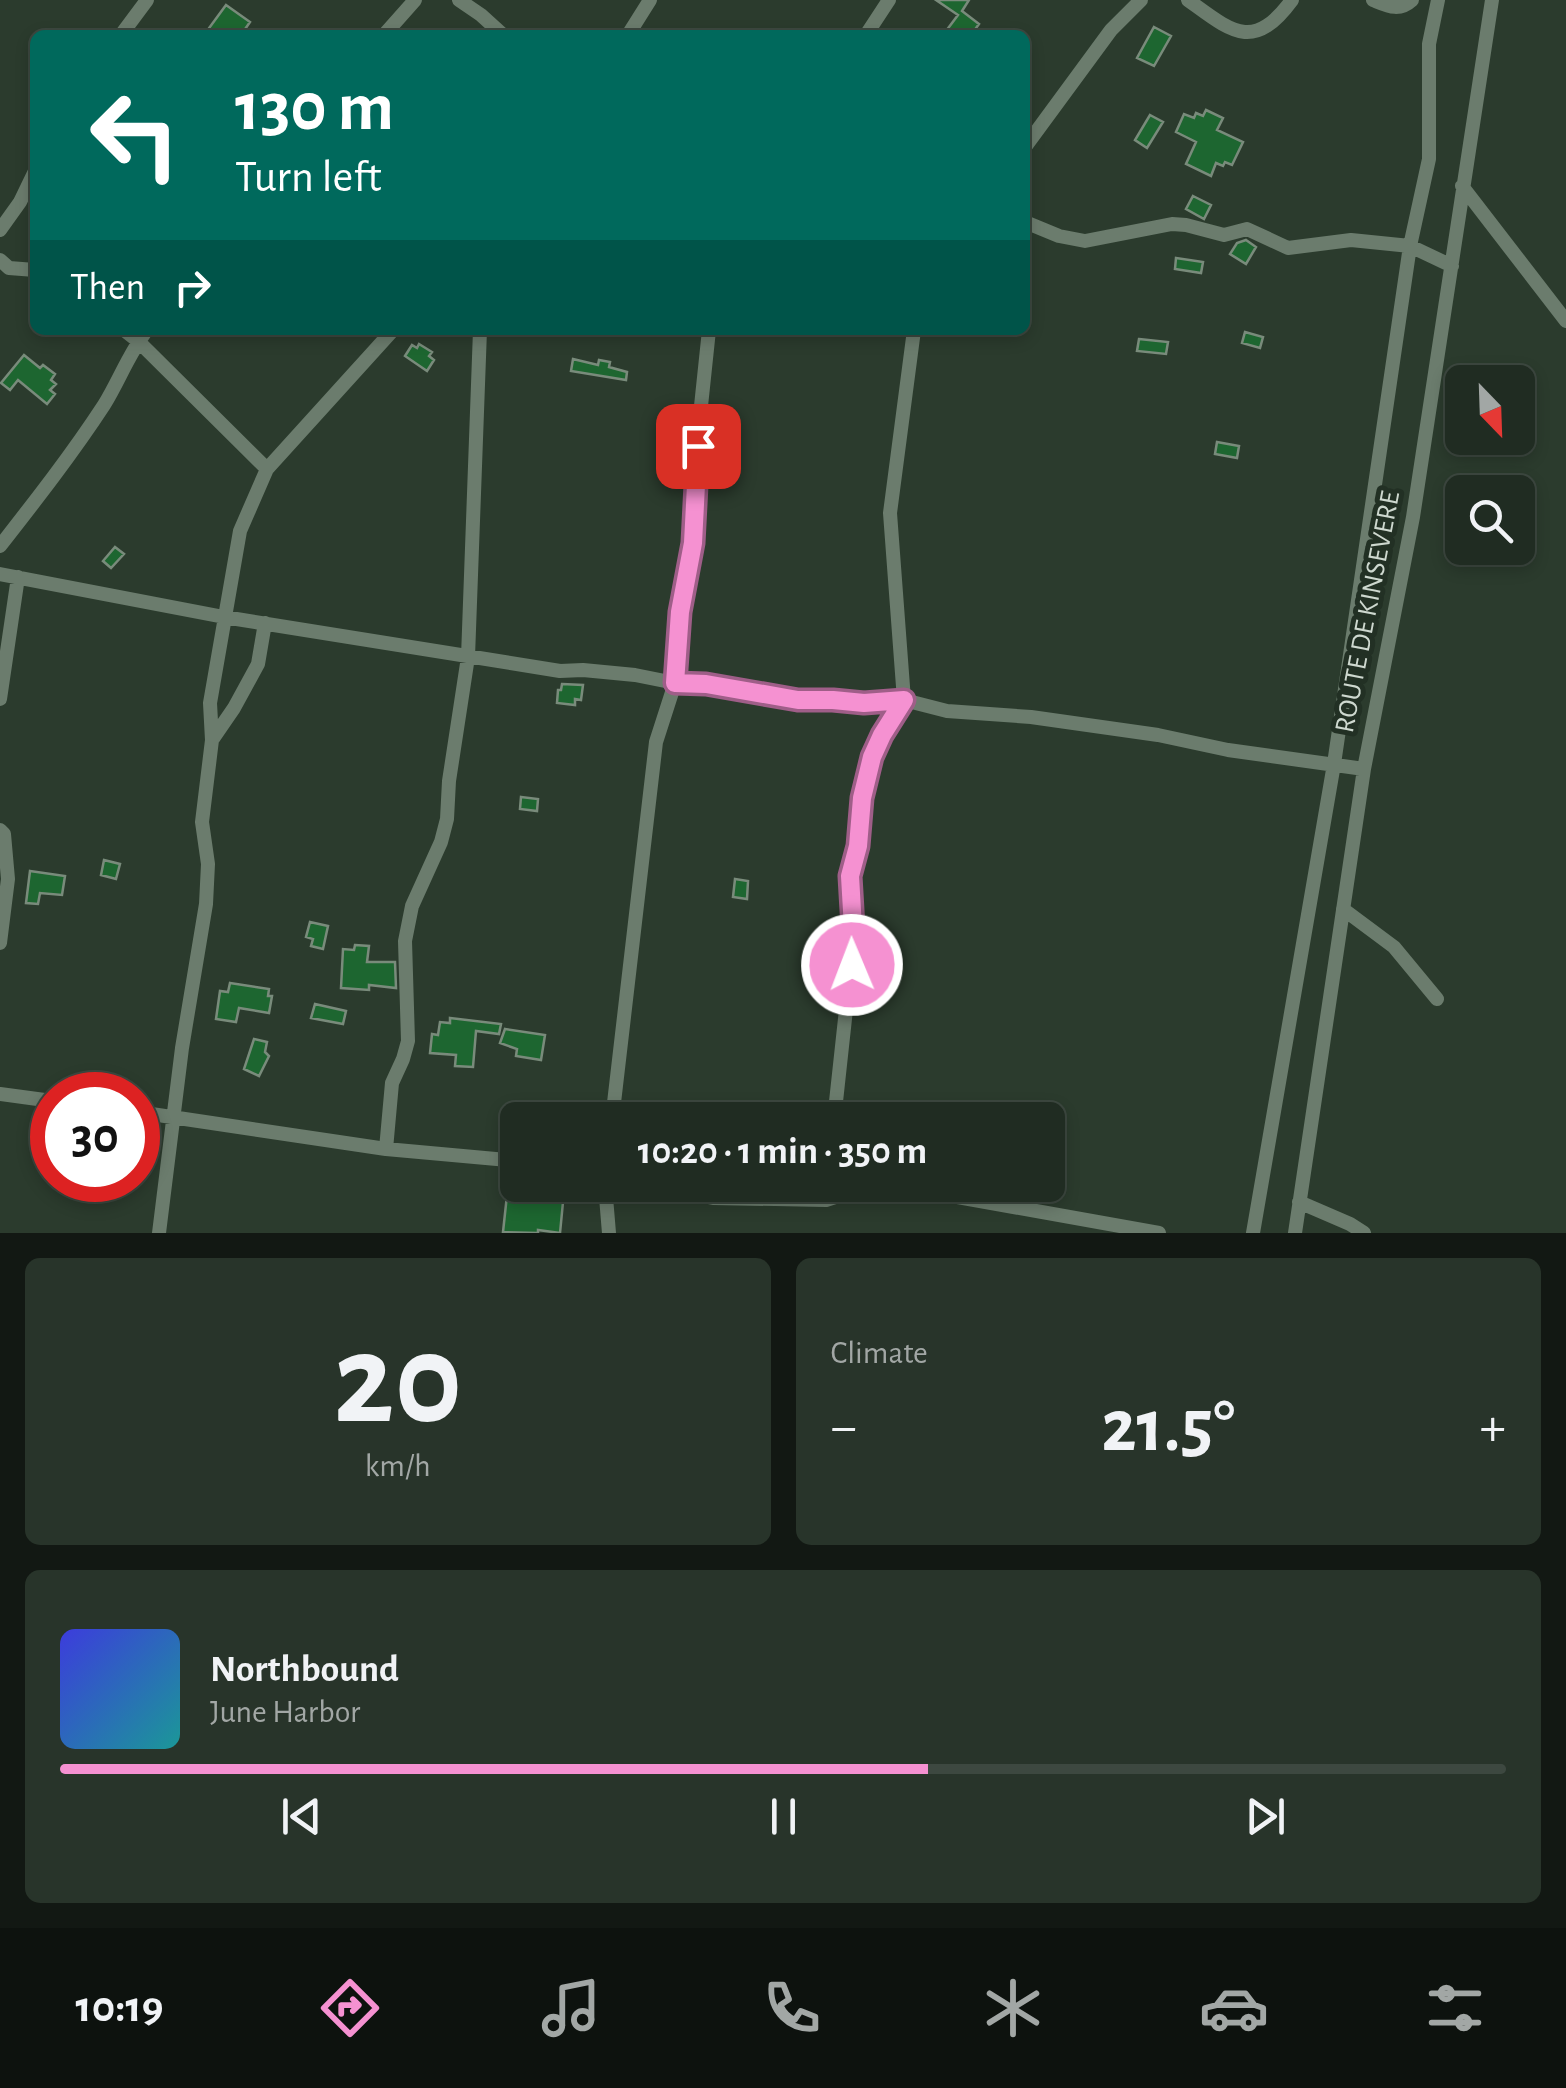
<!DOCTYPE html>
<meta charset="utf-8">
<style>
body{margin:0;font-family:"Alegreya Sans",sans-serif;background:#28342a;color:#f1f3f6;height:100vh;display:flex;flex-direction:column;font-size:38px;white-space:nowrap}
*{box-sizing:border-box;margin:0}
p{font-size:32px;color:#a2a7a5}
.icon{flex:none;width:55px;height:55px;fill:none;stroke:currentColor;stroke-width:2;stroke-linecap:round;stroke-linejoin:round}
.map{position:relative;height:1233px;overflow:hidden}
.sheet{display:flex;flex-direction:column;gap:25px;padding:25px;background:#121813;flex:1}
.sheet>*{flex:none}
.banner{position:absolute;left:30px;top:30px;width:1000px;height:305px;border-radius:15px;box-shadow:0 5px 15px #0003,0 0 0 2px #3d4840;background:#00695c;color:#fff;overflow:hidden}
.needle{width:65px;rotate:157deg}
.fabs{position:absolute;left:1445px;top:365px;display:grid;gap:20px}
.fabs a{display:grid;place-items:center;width:90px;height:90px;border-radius:15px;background:#202c22;box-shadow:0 5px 15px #0003,0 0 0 2px #3d4840;font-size:50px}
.speed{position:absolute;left:30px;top:1072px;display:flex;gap:20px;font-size:50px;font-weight:700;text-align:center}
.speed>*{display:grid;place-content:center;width:130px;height:130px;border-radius:50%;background:#202c22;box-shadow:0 5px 15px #0003,0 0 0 2px #3d4840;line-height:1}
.speed .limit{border:15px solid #d22;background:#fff;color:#111}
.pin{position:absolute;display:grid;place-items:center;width:85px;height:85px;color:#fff;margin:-42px;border-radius:20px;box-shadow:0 5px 15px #0006}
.me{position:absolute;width:110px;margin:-55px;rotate:359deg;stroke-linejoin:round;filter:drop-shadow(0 0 8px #0008)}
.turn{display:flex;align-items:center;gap:35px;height:210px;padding:0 40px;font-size:45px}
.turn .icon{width:130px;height:130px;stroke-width:2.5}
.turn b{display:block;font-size:70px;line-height:85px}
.then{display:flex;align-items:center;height:95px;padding:0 40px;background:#0003;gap:20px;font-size:38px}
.big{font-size:75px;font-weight:700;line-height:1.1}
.sheet .card{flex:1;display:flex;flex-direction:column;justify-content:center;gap:15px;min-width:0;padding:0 35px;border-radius:15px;background:#28342a}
.sheet .dial{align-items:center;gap:0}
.dial b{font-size:130px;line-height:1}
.song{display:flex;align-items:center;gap:30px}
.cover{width:120px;height:120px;border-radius:15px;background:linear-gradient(135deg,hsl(240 70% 55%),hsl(180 70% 35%))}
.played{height:10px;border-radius:5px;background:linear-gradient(90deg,#f591d1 60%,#3d4840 60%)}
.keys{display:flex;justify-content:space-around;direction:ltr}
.heat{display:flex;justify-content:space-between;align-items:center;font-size:55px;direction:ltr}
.sheet .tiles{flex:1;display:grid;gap:25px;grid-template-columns:1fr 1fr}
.card:last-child{grid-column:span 2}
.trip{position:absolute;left:500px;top:1102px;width:565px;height:100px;border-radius:15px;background:#202c22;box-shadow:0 5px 15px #0003,0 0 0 2px #3d4840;font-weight:700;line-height:100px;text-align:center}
.tab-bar{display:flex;height:160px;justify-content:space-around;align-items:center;background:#0d120e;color:#a2a7a5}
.tab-bar .icon{width:70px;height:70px}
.tab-bar .selected{color:#f591d1}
.tab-bar b{font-size:45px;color:#f1f3f6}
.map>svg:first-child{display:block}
.building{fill:#1d6630;stroke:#798b7b;stroke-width:2.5}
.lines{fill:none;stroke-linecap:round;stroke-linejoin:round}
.street{stroke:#6b7c6d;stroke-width:14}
.route-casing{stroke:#9f5e88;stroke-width:25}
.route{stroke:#f591d1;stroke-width:18}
.labels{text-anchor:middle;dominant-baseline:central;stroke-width:10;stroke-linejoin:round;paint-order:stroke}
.street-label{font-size:28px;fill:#ced8cf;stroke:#223024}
</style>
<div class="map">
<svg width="1566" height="1233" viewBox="0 0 1566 1233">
<rect width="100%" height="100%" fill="#2b3b2d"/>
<!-- building -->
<path class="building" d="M936,0H969L962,11L979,24L971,35H943L958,15Z
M226,5L250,22L241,35H204Z
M1154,27L1171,36L1154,66L1137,58Z
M1206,110L1223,118L1217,130L1243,142L1232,165L1225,162L1223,166L1216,163L1211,176L1186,164L1196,142L1176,132L1184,114L1194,118L1196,113L1203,116Z
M1150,115L1163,122L1147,148L1135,140Z
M1193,196L1211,205L1204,219L1186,209Z
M1246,240L1256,247L1246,264L1230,254L1237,243Z
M1176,258L1203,262L1201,273L1175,269Z
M1245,332L1263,337L1260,348L1242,343Z
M1139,339L1168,342L1166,354L1137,351Z
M419,344L432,352L429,356L434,360L427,371L405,356L412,345L417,348Z
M24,355L40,368L43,365L55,374L51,380L56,384L50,390L55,394L47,404L18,380L10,390L1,383Z
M573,359L598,365L599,360L610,362L609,367L627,372L626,380L571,371Z
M1217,442L1239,446L1237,458L1215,454Z
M115,547L124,554L111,568L103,561Z
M562,684L583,685L581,700L575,699V705L557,703L558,690H561Z
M521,797L538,799L537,811L520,809Z
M104,860L120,864L116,879L101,875Z
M30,871L65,876L62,895L40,893L38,904L26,903Z
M735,879L748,881L747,899L733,897Z
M310,922L328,926L323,949L311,946L313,939L306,937Z
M355,945L369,946L367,962H395L396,988L369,985V990L341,988L343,949L354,950Z
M230,983L269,989L268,996H272L269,1013L239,1008L236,1022L216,1019L220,991L228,992Z
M315,1004L346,1011L343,1024L311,1018Z
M450,1018L501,1024L499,1034L476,1031L473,1067L455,1066L456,1055L430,1053L432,1034L438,1035L440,1022L450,1023Z
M505,1029L545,1035L541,1060L516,1056L517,1049L500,1043Z
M254,1039L267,1042L265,1052L269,1056L259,1076L244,1069Z
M507,1195L563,1202L560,1233L538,1230V1233L503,1232Z"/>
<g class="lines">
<!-- street -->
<path class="street" d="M459,0L481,15L503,35
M1188,0C1231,31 1253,53 1292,0
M1373,0C1388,6 1399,12 1412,0
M121,35L147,0
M384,35L415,0
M628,35L650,0
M866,35L889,0
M1025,147L1111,30L1141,0
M1462,186L1566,321
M1025,222L1059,236L1085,241L1172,224L1186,225L1224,235L1247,229L1288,248L1351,240L1410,246L1452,266
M0,230L20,202L35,171
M0,260L9,268L35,270
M124,330L138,341L267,469
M0,546C36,500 72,454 104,405C119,381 129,353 147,330
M0,574L224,617L560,671L583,670L635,675L675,683L707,684L798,699L833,700L863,703L904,700L947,711L1031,717L1158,735L1228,750L1364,769
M0,699L18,577
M212,740L210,703L240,531L267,469L393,330
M0,830L4,834L8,879L0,943
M1343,909L1394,947L1437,999
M0,1094L52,1101
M138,1112L386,1149L518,1161
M612,1120L656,742L675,683L680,611L690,568L699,425L709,330
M834,1120L853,945L850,875L858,846L862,798L872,757L882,735L904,700L890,513L914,330
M386,1149L392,1083L403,1059L408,1041L405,941L412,906L441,842L447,819L449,781L468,657L480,330
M605,1185L609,1233
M647,1185L713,1198L826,1200L860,1189L896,1186L1159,1233
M1299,1202L1350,1224L1364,1233
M159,1233L182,1048L206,904L208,864L202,822L212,740L234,708L258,664L265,623
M1253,1233L1334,764L1410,246L1429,159V44L1438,0
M1295,1233L1364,769L1413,517L1492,0"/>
</g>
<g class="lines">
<!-- route casing -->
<g class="route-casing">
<path id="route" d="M698,446L693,543L680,612L675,683L706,684L798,700H833L864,703L904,700L882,735L872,757L862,798L858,846L850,876L854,945L852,965"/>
</g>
<!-- route -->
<use href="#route" class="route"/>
</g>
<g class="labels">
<!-- street labels -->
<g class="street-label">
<text transform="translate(1368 612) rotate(-79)">ROUTE DE KINSEVERE</text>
</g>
</g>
</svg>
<div class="fabs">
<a><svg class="needle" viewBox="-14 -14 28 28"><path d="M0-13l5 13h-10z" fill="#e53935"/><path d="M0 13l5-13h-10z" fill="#a2a7a5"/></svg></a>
<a><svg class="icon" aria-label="search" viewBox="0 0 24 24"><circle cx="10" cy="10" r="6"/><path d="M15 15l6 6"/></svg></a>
</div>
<div class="speed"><div class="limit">30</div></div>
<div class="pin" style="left:698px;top:446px;background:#d93025"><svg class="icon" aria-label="arrive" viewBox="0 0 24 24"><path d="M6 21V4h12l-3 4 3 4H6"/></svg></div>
<svg class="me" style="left:852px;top:965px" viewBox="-20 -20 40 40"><circle r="17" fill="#f591d1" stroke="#fff" stroke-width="3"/><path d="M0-11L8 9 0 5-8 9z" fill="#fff"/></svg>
<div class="trip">10:20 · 1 min · 350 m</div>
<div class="banner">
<div class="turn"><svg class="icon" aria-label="left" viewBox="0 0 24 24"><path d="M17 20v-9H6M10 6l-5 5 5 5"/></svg><div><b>130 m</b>Turn left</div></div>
<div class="then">Then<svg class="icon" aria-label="right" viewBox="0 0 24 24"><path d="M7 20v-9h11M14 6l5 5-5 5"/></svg></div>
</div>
</div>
<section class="sheet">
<div class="tiles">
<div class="card dial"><b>20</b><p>km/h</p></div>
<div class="card"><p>Climate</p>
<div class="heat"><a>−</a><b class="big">21.5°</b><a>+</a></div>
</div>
<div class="card">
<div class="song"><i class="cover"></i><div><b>Northbound</b><p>June Harbor</p></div></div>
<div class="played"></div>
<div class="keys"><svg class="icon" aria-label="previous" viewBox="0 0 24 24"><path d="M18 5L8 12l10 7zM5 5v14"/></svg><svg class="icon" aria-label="pause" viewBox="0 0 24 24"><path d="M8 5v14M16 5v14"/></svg><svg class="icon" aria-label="next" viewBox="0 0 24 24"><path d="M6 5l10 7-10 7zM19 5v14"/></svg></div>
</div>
</div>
</section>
<nav class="tab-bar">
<b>10:19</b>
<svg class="icon selected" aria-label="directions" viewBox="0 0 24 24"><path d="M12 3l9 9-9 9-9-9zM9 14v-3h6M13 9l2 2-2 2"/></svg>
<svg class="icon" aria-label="music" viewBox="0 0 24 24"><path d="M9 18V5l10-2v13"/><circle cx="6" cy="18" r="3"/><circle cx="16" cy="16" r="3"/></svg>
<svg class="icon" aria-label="phone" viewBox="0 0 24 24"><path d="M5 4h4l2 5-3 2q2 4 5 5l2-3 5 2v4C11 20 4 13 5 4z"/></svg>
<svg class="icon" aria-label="climate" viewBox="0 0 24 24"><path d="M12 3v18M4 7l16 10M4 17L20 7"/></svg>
<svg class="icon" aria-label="car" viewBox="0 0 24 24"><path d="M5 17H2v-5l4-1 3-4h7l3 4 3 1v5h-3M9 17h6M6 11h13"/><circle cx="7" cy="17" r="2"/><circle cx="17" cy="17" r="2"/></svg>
<svg class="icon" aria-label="filters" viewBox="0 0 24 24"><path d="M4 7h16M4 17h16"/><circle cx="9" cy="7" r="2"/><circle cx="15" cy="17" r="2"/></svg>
</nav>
